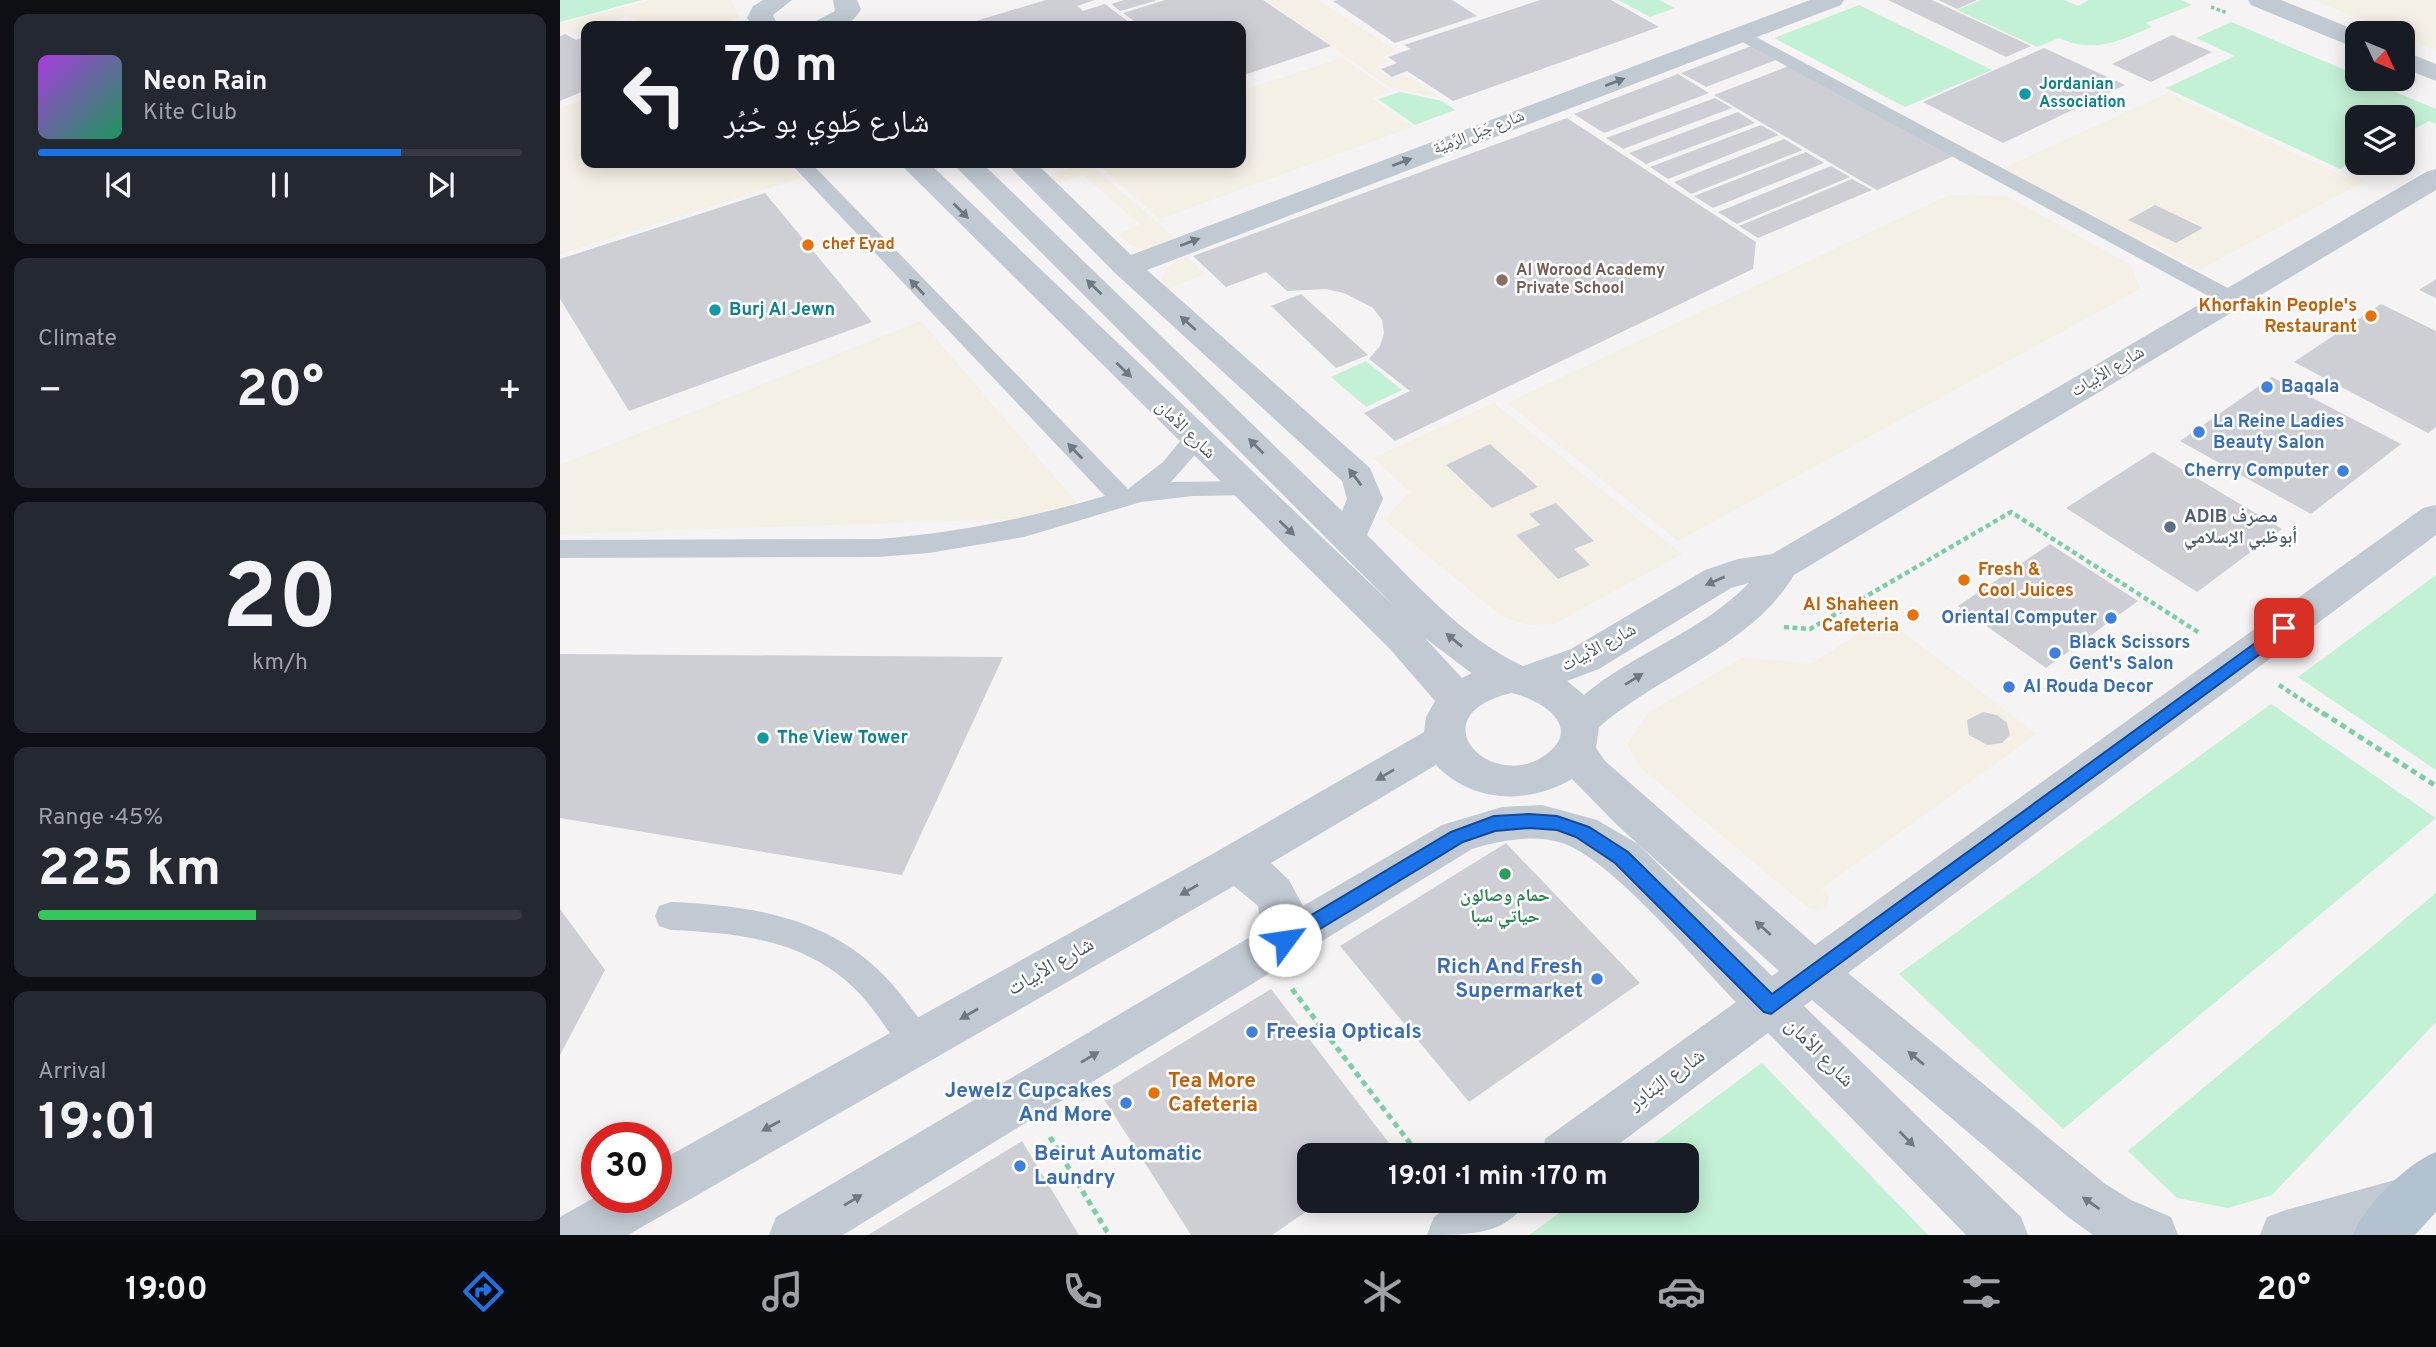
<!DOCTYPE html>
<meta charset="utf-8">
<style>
body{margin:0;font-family:Overpass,"Noto Naskh Arabic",sans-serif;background:#242831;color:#f1f3f6;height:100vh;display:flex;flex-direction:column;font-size:26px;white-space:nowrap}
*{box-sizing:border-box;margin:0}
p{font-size:23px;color:#9ea1a6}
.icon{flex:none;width:38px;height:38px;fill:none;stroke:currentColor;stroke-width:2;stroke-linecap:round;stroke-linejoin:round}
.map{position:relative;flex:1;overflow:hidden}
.side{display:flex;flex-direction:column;gap:14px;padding:14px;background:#0d0f14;width:560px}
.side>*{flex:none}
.banner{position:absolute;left:21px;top:21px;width:665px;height:147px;border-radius:14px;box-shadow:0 4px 18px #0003;background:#171b24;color:#f1f3f6;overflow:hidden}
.needle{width:46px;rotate:134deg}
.fabs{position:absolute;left:1785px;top:21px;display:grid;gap:14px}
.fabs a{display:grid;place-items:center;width:70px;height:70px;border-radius:14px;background:#171b24;box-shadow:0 4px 18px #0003;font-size:35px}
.speed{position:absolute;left:21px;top:1122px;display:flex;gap:14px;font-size:35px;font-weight:700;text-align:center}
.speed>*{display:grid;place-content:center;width:91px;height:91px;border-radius:50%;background:#171b24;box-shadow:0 4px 18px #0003;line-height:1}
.speed .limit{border:10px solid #d22;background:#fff;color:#111}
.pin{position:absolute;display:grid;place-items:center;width:60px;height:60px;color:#fff;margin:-30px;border-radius:14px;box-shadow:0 4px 10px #0006}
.me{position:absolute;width:77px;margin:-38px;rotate:59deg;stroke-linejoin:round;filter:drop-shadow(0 0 5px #0008)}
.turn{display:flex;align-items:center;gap:24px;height:147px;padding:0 28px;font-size:32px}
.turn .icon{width:91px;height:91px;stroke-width:2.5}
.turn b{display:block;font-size:49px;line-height:60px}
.big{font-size:52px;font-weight:700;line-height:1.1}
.side .widget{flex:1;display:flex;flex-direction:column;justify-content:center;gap:10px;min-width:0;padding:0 24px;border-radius:14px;background:#242831}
.side .dial{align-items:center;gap:0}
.dial b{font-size:91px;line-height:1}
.song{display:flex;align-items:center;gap:21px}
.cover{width:84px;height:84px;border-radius:10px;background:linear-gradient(135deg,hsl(280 70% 55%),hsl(150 70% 35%))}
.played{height:7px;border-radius:4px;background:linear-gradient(90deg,#1a73e8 75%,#363941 75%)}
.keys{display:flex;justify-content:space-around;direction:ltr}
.heat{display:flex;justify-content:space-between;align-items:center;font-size:38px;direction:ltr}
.charge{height:10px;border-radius:5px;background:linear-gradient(90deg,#34c759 45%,#363941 0)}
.trip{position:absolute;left:737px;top:1143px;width:402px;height:70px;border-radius:14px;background:#171b24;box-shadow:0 4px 18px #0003;font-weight:700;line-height:70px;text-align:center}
.tabs{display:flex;height:112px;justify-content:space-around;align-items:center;background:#090b0e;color:#9ea1a6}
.tabs .icon{width:49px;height:49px}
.tabs .on{color:#1a73e8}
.tabs b{font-size:32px;color:#f1f3f6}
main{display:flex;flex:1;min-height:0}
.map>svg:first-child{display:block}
.green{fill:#c3f1d5}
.sand{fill:#f5f0e5}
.building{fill:#cdcfd5}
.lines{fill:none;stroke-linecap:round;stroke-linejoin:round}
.path-far2{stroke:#7ad0a6;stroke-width:3.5;stroke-dasharray:3.5 2.5;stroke-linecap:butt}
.path-far1{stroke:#7ad0a6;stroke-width:4.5;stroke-dasharray:5 3.5;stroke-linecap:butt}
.path{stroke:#7ad0a6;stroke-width:5;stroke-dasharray:6 4.5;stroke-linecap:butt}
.service{fill:#c1cad2;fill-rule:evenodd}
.minor{fill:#c1cad2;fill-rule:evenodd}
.primary{fill:#b3c2d1;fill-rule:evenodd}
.oneway{fill:#6e7983}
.route{fill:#1a73e8;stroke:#114b97;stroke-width:2}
.culture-dot{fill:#0f9aa8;stroke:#fff;stroke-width:2.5}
.food-dot{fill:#e8710a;stroke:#fff;stroke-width:2.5}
.education-dot{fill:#8d6e63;stroke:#fff;stroke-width:2.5}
.shop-dot{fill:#3f7fe0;stroke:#fff;stroke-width:2.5}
.service-dot{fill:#5c6f8a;stroke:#fff;stroke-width:2.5}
.leisure-dot{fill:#2e9e5b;stroke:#fff;stroke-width:2.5}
.labels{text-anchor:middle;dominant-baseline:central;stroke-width:5;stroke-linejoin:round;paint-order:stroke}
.far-culture-label{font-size:16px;font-weight:bold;fill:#0d838f;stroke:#fff;text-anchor:start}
.far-street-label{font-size:16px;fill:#4a5661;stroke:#fff}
.far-food-label{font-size:16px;font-weight:bold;fill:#c56008;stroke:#fff;text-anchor:start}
.far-education-label{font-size:16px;font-weight:bold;fill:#785e54;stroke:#fff;text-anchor:start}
.food-label{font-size:18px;font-weight:bold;fill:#c56008;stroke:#fff;text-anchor:end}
.culture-label{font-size:18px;font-weight:bold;fill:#0d838f;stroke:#fff;text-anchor:start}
.street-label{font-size:18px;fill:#4a5661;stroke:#fff}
.shop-label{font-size:18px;font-weight:bold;fill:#366cbe;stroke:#fff;text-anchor:start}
.service-label{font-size:18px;font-weight:bold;fill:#4e5e75;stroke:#fff;text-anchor:start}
.leisure-label{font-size:18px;font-weight:bold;fill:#27864d;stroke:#fff}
.near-street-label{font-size:21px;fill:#4a5661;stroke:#fff}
.near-shop-label{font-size:21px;font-weight:bold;fill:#366cbe;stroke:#fff;text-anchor:end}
.near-food-label{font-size:21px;font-weight:bold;fill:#c56008;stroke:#fff;text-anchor:start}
</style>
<main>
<section class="side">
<div class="widget">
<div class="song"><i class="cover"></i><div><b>Neon Rain</b><p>Kite Club</p></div></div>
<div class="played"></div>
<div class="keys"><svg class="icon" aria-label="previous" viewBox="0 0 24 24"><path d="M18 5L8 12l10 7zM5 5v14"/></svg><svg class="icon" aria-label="pause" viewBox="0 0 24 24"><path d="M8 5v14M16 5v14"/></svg><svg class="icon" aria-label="next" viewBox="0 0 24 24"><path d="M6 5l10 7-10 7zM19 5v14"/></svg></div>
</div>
<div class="widget"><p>Climate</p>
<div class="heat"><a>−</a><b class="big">20°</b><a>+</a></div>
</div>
<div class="widget dial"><b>20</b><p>km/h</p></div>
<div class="widget"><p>Range · 45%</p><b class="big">225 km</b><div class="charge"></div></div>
<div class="widget"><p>Arrival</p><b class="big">19:01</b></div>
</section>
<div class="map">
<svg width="1876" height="1235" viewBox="0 0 1876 1235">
<rect width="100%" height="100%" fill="#f5f3f3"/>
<!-- green -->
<path class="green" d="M0,0H82L0,22Z
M1058,0H1099L1115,8L1090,17Z
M1421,0H1504L1518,6L1529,0H1621L1632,5L1586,23L1592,27C1559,41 1534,54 1499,38L1477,47L1397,10Z
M1299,5L1432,70L1345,107L1214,38Z
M1671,22L1797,75V79H1805L1876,109V124L1869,121L1843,135V117H1797V160L1780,169L1606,88L1675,56L1636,38Z
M840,92L882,101L895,110L855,125L818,99Z
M806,361L842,390L806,407L771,377Z
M1876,575V770L1738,677Z
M1711,704L1876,818L1503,1129L1339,974Z
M1876,893V1022L1712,1195L1668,1208L1617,1198L1568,1151Z
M1202,1063L1368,1235H969L1016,1201L1127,1200V1155H1078Z"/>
<!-- sand -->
<path class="sand" d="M90,0H171L179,17C148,35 98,30 66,16L43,26H26V33L19,36L8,31L0,34V24Z
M706,0H758L837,51L822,57L828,62L815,68L832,79L846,75L881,98L829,87Z
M1753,0H1876V50L1843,36V33H1835Z
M782,58L830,91L812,98L852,127L600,219L537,163H681V91Z
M1608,93L1787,178L1792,175L1805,181L1639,270L1590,244L1585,247L1441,169Z
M26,98V163H228L241,178L0,254V109Z
M525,163H529L618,241C590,252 581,255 558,234L581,225L523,175L493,185L489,181L495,173Z
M1389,195L1446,196L1571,265L1580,289L1118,541L947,403Z
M627,257L645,274L608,289L601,283C603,268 613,262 627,257Z
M361,321L517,503L477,518L0,534V465Z
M934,403L1122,554L994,624L968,625L941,616L827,522L830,512L850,492L813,458Z
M1324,618L1477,734L1262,888L1269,897L1267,907L1257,910L1247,907L1081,768L1067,744L1088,713L1182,658L1252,663Z"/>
<!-- building -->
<path class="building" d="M486,0H535L517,6L523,11L545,4L574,26H399Z
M564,0H595V1L560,11L551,4Z
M605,0H703L771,46L681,76V26H581L563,13Z
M778,0H892L917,16L835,43L773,1Z
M980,0H1051L1099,27L893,101L847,71L832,77L821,69L837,63L828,57L851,49L844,45Z
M1328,0H1372L1471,46L1446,57Z
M1378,0H1417L1397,9Z
M5,34L16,40L26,35V90L0,101V36Z
M1612,35L1652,52L1591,82L1552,64Z
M1191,46L1216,60L1146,87L1121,73Z
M1484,48L1565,85L1443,143L1363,102Z
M1229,66L1394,156L1317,190L1154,95Z
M1118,74L1149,93L1044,133L1014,114Z
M1155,98L1172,108L1063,149L1046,138Z
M1178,112L1195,123L1086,164L1069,153Z
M1007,118L1196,242L1193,269L835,441L804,413L850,391L809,359L820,346L824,333L822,320L813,308L784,293L766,289L727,291L706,272L666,287L633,256Z
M1201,125L1219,135L1108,179L1090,167Z
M1224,139L1243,150L1131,194L1114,182Z
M1246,152L1264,163L1153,208L1134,196Z
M1271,166L1290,177L1177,224L1158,212Z
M1292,179L1312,190L1198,238L1179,226Z
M205,193L312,322L69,411L0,299V259Z
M1595,205L1643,228L1616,243L1568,220Z
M1876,279V298L1859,290Z
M741,294L808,355L776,368L711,306Z
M1821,304L1876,331V427L1868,433L1734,362Z
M1712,377L1841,444L1751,514L1620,441Z
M930,444L978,487L932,508L886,465Z
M1593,452L1722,529L1637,592L1506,508Z
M996,503L1034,541L1014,549L1030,565L998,579L956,535L980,525L969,514Z
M1490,544L1578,601L1486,668L1398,606Z
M0,654L443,657L342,875L0,818Z
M1423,712L1437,715L1447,723L1450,735L1442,743L1427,745L1409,735L1407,720Z
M946,843L1080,983L909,1102L780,946Z
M0,909L45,970L0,1055Z
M711,989L835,1151L829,1155H749V1200H763L712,1235H631L540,1093Z
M462,1141L519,1235H308Z"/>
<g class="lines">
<!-- path-far2 -->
<path class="path-far2" d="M1651,7L1667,13"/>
<!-- path-far1 -->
<path class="path-far1" d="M1224,627L1250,629L1451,512L1641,634
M1719,685L1765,715"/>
<!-- path -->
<path class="path" d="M1763,713L1876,786
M732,989L859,1155
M490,1137L549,1235"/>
<!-- service -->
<path class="service" d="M1181,29L1679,294L1682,299L1679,304H1663L1175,38L1172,34Z
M230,163H251L568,489L603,462L626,434H644L648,440L611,482L685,481L694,483L698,489L694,495L633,496L581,502L464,537L369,553L318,557L0,558V540L318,539C397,533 469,518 545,496Z
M111,902C206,906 289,922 348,1004C358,1017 368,1029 375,1044L369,1055L357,1060L345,1055C329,1033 315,1009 296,990C246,940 179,933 111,930L99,926L95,916L99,906Z"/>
<!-- minor -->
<path class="minor" d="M203,0H232L213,15L218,26H193L187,18L193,6Z
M273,0H297L301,9C290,30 274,26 253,26L256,21L275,11Z
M1250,0H1284L1281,5L587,270L810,468L823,499L807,535C854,581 902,638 963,666L1011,649L1145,570L1178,559L1212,554L1866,172L1876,169V190L1234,575C1191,647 1101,673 1039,727L1036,748L1045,761L1255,945L1863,508L1876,505V535L1288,973L1544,1183L1571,1200L1611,1217L1618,1235H1533L1508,1217L1252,1000L1244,1006L1461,1217L1468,1235H1406L1208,1033L1044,1155H979L986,1138L1176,1002C1137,962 1050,858 1002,843C974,834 940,840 912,849L283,1235H209L216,1217L702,930L698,906L674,886L68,1235H0V1217L37,1196L96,1197V1163L656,852L864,732L866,717L875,701L830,649L339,163H369L834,606L392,163H422L782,511L787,499L782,481L555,273L446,163H476L571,255ZM1189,583C1142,632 1075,652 1024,695L1007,681L1039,669L1171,588ZM865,638L910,672L912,673L902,678ZM951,693C976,698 1024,724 988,753C934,796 854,717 951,693ZM876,765C912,803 968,805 1012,779L1057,825L1219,971L1212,976L1078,844L1037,820L982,805L942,807L882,825L743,906L729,880L711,863Z
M1688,0H1721L1803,33H1797V48L1788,45L1691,5Z
M1843,51L1876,64V81L1843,68Z
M1853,1175L1871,1183C1876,1196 1876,1204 1871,1217L1816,1235H1700L1707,1217L1726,1210Z
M897,1200H967C947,1235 909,1235 867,1235L874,1217Z"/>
<!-- primary -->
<path class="primary" d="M1876,1152V1212L1855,1235H1793C1805,1205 1846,1164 1876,1152Z"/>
</g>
<!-- one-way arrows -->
<defs><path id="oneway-solid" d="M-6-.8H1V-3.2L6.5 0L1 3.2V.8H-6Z" transform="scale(1.75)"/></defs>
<g class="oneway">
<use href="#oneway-solid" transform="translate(1055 82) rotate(-21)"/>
<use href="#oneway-solid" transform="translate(842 162) rotate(-21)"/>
<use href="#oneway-solid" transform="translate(401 211) rotate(45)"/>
<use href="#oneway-solid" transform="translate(630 242) rotate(-21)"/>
<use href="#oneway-solid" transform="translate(357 287) rotate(-133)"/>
<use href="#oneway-solid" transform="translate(534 287) rotate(-136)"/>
<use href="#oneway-solid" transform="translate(628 323) rotate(-138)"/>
<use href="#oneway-solid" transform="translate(564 370) rotate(44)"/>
<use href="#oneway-solid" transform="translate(696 446) rotate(-135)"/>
<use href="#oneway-solid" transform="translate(515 451) rotate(-134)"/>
<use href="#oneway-solid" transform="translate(795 477) rotate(-127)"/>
<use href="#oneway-solid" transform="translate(727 528) rotate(44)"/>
<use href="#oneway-solid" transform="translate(1155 581) rotate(157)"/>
<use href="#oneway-solid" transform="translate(894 640) rotate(-141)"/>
<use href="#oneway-solid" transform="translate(1074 679) rotate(-32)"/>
<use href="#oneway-solid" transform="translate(825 775) rotate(149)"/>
<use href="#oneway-solid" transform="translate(629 890) rotate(150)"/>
<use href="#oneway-solid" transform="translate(1203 928) rotate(-138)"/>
<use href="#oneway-solid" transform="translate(409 1014) rotate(150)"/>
<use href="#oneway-solid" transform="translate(530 1057) rotate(-31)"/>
<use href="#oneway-solid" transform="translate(1356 1058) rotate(-140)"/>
<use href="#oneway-solid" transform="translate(211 1126) rotate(151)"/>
<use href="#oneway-solid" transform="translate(1347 1139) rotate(45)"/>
<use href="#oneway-solid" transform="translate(293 1200) rotate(-31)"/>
<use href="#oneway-solid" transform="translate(1531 1203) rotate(-145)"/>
</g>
<!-- route -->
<path class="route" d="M1724,622L1730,624V632L1211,1014L1204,1012L1055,863L1016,837L997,830L969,828L935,831L903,842L732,946H718L716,940L718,935L891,832L934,816L969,814L997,816L1029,827L1068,852L1212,994Z"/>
<!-- markers -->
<g class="culture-dot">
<circle cx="1465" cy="94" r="7"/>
<circle cx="155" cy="310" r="7"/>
<circle cx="203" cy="738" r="7"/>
</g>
<g class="food-dot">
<circle cx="248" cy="245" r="7"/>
<circle cx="1811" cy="316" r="7"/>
<circle cx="1404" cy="580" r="7"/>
<circle cx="1353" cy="615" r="7"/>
<circle cx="594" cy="1093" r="7"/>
</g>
<circle class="education-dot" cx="942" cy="280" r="7"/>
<g class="shop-dot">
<circle cx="1707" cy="387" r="7"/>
<circle cx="1639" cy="432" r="7"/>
<circle cx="1783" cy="471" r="7"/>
<circle cx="1551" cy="618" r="7"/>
<circle cx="1495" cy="653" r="7"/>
<circle cx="1449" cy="687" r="7"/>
<circle cx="1037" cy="979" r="7"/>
<circle cx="692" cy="1032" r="7"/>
<circle cx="566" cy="1103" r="7"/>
<circle cx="460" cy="1166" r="7"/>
</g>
<circle class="service-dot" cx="1610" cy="527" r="7"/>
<circle class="leisure-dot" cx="945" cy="874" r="7"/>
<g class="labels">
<!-- far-culture labels -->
<g class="far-culture-label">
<text x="1479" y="85">Jordanian<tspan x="1479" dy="18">Association</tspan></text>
</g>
<!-- far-street labels -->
<g class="far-street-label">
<text transform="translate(919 133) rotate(-21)">شارع جَبَل الرَّمِيَّة</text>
</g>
<!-- far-food labels -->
<g class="far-food-label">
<text x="262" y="245">chef Eyad</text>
</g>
<!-- far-education labels -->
<g class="far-education-label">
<text x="956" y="271">Al Worood Academy<tspan x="956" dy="18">Private School</tspan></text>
</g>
<!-- food labels -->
<g class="food-label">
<text x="1797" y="306">Khorfakin People's<tspan x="1797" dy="21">Restaurant</tspan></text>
<text x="1418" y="570" text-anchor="start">Fresh &amp;<tspan x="1418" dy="21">Cool Juices</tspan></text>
<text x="1339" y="605">Al Shaheen<tspan x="1339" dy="21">Cafeteria</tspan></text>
</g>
<!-- culture labels -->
<g class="culture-label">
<text x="169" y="310">Burj Al Jewn</text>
<text x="217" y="738">The View Tower</text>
</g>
<!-- street labels -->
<g class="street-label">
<text transform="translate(1548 372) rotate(-31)">شارع الأبيات</text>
<text transform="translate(625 430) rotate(44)">شارع الأمان</text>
<text transform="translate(1039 648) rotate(-28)">شارع الأبيات</text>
</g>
<!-- shop labels -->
<g class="shop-label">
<text x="1721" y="387">Baqala</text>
<text x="1653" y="422">La Reine Ladies<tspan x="1653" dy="21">Beauty Salon</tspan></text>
<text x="1769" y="471" text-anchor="end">Cherry Computer</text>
<text x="1537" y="618" text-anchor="end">Oriental Computer</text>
<text x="1509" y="643">Black Scissors<tspan x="1509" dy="21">Gent's Salon</tspan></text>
<text x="1463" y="687">Al Rouda Decor</text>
</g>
<!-- service labels -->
<g class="service-label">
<text x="1624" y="517">ADIB مصرف<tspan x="1624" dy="21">أبوظبي الإسلامي</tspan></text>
</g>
<!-- leisure labels -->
<g class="leisure-label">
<text x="945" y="896">حمام وصالون<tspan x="945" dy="21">حياتي سبا</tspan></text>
</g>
<!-- near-street labels -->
<g class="near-street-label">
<text transform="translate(491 967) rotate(-30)">شارع الأبيات</text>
<text transform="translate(1259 1053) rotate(45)">شارع الأمان</text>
<text transform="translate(1107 1080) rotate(-36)">شارع البَنادِر</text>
</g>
<!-- near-shop labels -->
<g class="near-shop-label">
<text x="1023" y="967">Rich And Fresh<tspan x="1023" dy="24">Supermarket</tspan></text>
<text x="706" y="1032" text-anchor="start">Freesia Opticals</text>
<text x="552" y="1091">Jewelz Cupcakes<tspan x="552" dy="24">And More</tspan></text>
<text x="474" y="1154" text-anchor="start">Beirut Automatic<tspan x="474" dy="24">Laundry</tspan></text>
</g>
<!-- near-food labels -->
<g class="near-food-label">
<text x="608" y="1081">Tea More<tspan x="608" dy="24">Cafeteria</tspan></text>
</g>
</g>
</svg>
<div class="fabs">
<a><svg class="needle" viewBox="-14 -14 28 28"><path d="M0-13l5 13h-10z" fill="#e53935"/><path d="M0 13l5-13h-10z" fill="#9ea1a6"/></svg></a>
<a><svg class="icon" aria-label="layers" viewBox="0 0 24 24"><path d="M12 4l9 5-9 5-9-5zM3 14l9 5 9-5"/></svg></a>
</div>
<div class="speed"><div class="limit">30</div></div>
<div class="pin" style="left:1724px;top:628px;background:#d93025"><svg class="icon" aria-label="arrive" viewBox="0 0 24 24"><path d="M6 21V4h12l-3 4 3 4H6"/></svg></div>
<svg class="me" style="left:725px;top:940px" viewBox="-20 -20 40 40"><circle r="19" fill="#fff"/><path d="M0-13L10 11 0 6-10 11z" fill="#1a73e8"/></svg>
<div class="trip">19:01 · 1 min · 170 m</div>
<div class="banner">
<div class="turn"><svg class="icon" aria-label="left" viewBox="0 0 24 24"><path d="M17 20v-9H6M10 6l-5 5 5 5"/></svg><div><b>70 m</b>شارع طَوِي بو حُبُر</div></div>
</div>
</div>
</main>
<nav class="tabs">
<b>19:00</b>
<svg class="icon on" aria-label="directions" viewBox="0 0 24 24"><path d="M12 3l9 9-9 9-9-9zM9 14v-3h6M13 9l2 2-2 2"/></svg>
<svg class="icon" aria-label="music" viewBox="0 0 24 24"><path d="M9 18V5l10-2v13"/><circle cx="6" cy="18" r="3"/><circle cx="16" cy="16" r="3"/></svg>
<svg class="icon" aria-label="phone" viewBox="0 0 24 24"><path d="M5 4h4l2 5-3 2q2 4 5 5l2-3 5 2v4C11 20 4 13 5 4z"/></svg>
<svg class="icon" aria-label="climate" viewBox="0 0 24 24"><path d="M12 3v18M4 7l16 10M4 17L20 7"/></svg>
<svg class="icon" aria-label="car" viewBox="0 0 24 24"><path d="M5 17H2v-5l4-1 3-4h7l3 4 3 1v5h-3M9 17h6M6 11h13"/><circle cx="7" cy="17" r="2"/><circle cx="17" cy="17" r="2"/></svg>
<svg class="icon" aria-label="filters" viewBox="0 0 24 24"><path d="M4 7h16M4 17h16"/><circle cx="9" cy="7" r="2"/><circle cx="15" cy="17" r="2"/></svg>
<b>20°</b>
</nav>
